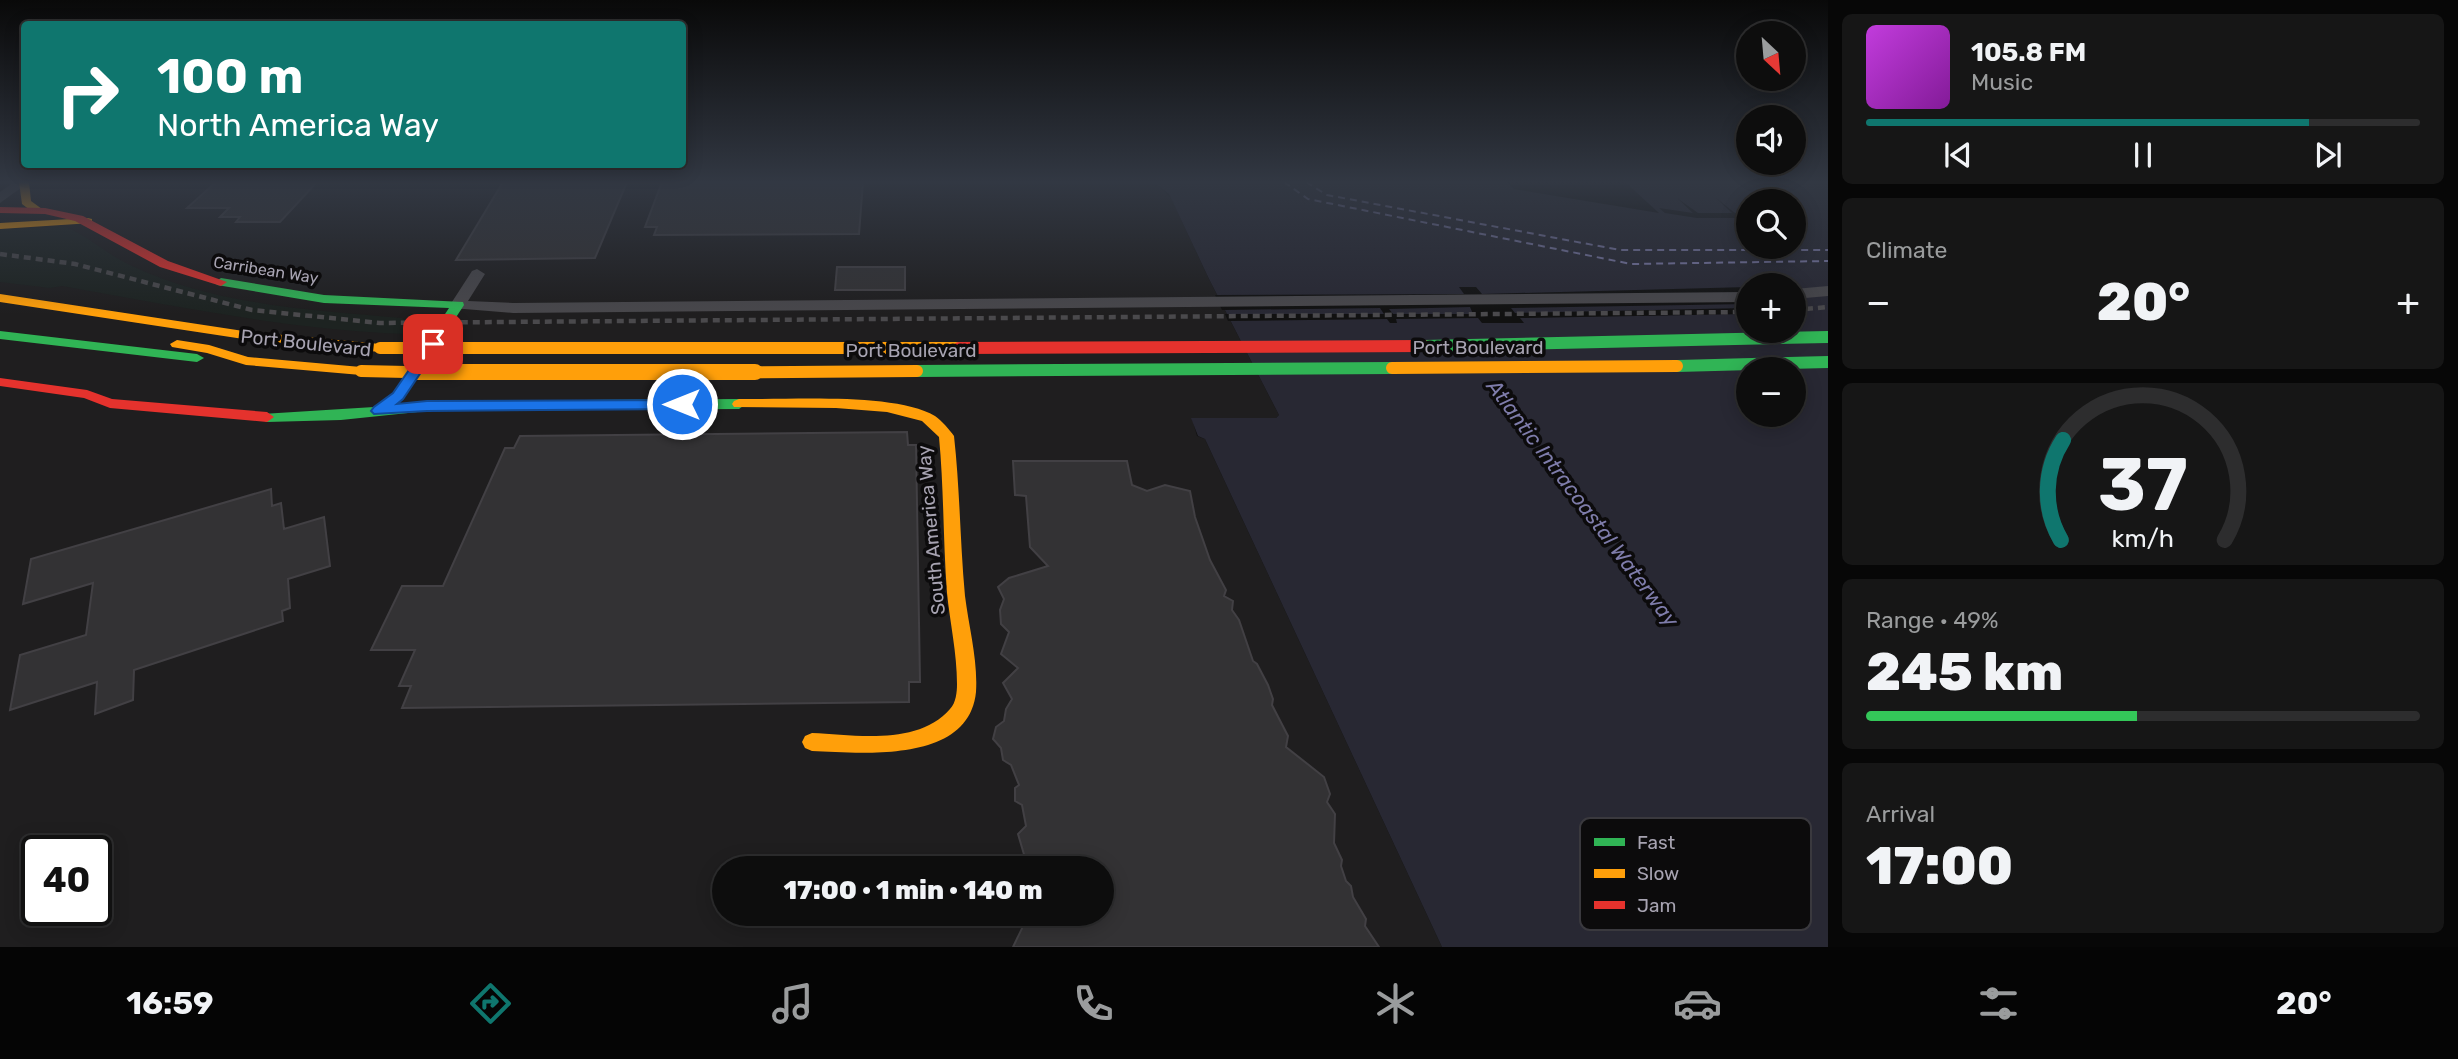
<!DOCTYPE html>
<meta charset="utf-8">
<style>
body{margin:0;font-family:Rubik,sans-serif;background:#161616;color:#f1f3f6;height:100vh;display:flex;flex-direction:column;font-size:26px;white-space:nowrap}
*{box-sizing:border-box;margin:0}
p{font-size:23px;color:#9a9c9d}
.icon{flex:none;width:38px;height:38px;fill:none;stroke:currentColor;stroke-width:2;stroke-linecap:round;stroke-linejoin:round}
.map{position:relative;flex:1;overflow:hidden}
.drawer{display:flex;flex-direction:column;gap:14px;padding:14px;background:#070707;width:630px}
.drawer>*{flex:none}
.top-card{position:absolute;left:21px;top:21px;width:665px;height:147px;border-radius:7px;box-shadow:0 4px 18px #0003,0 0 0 2px #2d2d2e;background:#0f766e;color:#fff;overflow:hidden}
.needle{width:46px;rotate:154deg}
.tools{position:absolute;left:1736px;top:21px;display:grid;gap:14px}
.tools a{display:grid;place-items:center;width:70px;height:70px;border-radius:50%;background:#0d0d0d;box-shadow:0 4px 18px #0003,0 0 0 2px #2d2d2e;font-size:35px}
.speed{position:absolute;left:21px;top:835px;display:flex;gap:14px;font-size:35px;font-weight:700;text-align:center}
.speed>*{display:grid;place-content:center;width:91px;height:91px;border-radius:50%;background:#0d0d0d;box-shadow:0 4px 18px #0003,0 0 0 2px #2d2d2e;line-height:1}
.speed .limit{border:4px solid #111;border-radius:10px;background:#fff;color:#111}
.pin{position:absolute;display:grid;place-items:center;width:60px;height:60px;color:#fff;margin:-30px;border-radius:14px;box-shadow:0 4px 10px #0006}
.me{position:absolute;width:77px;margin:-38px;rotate:270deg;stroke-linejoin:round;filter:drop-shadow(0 0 5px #0008)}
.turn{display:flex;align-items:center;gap:24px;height:147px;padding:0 21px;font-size:32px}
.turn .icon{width:91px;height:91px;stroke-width:2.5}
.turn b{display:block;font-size:49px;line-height:60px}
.big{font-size:52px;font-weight:800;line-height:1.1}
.drawer .widget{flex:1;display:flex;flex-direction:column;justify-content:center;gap:10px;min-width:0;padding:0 24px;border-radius:10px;background:#161616}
.drawer .dial{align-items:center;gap:0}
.dial svg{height:182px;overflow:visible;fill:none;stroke:#2d2d2e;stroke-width:7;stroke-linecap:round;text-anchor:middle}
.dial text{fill:#f1f3f6;stroke:none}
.song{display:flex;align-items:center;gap:21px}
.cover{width:84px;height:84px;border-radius:10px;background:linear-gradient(135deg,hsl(290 70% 55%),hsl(290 70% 35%))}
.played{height:7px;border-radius:4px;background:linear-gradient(90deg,#0f766e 80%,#2d2d2e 80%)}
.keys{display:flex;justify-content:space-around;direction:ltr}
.heat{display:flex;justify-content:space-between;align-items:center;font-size:38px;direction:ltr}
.charge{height:10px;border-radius:5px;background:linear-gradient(90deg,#34c759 49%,#2d2d2e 0)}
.trip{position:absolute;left:712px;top:856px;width:402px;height:70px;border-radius:35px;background:#0d0d0d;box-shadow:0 4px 18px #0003,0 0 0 2px #2d2d2e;font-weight:800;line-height:70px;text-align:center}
.menu{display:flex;height:112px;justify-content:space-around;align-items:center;background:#050505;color:#9a9c9d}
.menu .icon{width:49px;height:49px}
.menu .selected{color:#0f766e}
.menu b{font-size:32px;color:#f1f3f6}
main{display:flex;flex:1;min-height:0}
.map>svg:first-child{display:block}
.built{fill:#1f1e1f;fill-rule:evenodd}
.green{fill:#1d2321}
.water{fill:#282833;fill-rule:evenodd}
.pier{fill:#111;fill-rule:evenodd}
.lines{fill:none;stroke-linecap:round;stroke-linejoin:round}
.ferry{stroke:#7e7caa;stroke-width:2;stroke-dasharray:7 5;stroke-linecap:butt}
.building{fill:#333234;stroke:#424044;stroke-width:2}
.street{fill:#48474b;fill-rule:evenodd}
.fast{fill:#30b455;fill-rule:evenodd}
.slow{fill:#ff9f0a;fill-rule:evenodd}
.jam{fill:#e5322d;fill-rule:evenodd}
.rail{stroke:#4a494c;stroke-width:4.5;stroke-dasharray:7 5;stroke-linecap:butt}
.fast-bridge{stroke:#30b455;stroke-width:12}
.slow-bridge-far1{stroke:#ff9f0a;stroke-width:12}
.slow-bridge{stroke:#ff9f0a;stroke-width:16}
.jam-bridge{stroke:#e5322d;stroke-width:12}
.route{fill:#1a73e8;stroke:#114b97;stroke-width:2}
.labels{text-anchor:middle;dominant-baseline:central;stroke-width:7;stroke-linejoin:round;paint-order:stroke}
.far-street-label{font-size:16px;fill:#a7a3b1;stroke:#0c0b0c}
.street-label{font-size:19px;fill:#a7a3b1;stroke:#0c0b0c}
.water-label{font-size:21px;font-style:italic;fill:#7e7caa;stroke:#0c0b0c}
.key{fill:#0c0b0c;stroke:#3a393e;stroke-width:2}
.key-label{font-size:19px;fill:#a7a3b1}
</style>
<main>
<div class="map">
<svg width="1828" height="947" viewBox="0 0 1828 947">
<rect width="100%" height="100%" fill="#111"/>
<!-- built -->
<path class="built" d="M0,182H1147L1159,186L1171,198L1209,279L1279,415L1276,418H1192L1197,436L1205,439L1442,947H0ZM37,850H96V910H37ZM724,868H1102V914H724Z"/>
<!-- green -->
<path class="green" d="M66,227C89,237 107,254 130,265C213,305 311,310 402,318L409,323L406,334C290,330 176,306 62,286L50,288L0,282V229Z"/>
<!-- water -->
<path class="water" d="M1147,182H1507L1514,189L1659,213L1625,182H1828V947H1442L1205,439L1198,436L1191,418H1276L1279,415L1209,279L1169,194L1159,186ZM1748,201H1794V247H1748ZM1748,285H1794V331H1748ZM1748,369H1794V415H1748Z"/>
<!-- pier -->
<path class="pier" d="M1677,198L1698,213H1732L1716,198L1735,213H1748V218H1697L1665,213L1659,208L1693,213Z
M1459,287H1476L1482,294L1748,287V304L1511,308L1515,313L1748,308V314L1520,318L1524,323H1482L1478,318L1396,319L1397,323H1390L1387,319L1228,321L1225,314H1384L1380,308L1222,310L1215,295L1464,294ZM1470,307L1473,314H1393L1389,309Z"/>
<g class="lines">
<!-- ferry -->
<path class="ferry" d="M1284,182L1308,199L1631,264L1828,261
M1306,182L1327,195L1620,250H1828"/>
</g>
<!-- building -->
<path class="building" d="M216,182H317L280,222H236L240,217H220L229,208H187Z
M503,182H627L595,258L456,260Z
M662,182H863L859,234L654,235L657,227H645Z
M837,267H905V290H835Z
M907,432L908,445H916L920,682H909V702L402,708L411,686H399L415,650H371L402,586H443L505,448H514L520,436Z
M1013,461H1127L1132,485L1147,491L1165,485L1190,491L1195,517L1210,560L1226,590L1224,596L1233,601L1232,610L1239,620L1253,661L1257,664L1268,685L1273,699L1272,705L1288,736L1286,747L1324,777L1330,794L1327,802L1335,814L1334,843L1342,860L1341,866L1346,881L1351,886L1353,897L1366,919L1365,926L1379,947H1013L1026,920L1037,917L1054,926L1058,914H1102V868H1028L1018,834L1026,826L1022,805L1015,801V788L1019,785L1011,765L1003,760L1001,748L993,739L996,727L1004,721L1006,709L1012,699L1003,683L1018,668L1001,654L1009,632L1001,624L1000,610L1004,599L998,587L1009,578L1048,566L1030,547L1026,496L1015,495Z
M271,489L272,506L281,503L284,529L324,517L330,566L288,579L290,608L282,611L283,621L134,670L133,700L95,714L97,682L10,710L20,655L86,635L93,583L23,604L31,559Z"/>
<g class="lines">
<!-- street -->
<path class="street" d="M14,182H29L0,203V192Z
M477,269L485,274L468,301L513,303L1748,292V302L513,313L452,308L450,305L472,271Z
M1828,286V296L1794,299V289Z"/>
<!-- fast -->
<path class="fast" d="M221,278L324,295L463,302L464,305L405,396L396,405L427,401L739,399L746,404L739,409L427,411L341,420L267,422L262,420L260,417L262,414L374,407L393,393L449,308L324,303L217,285L215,282Z
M0,331L197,354L204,358L197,362L0,339Z"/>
<!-- slow -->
<path class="slow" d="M19,182H29L31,201L42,209V213H34L22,204Z
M88,218L92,219V223L0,229V223Z
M0,294L250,332L380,344L387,348L380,352L250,340L0,302Z
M177,340L209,345L248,357L361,367L368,371L361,375L246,365L207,353L172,347L170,344Z
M739,399C787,400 895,392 935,416C942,421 949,429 954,436C960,489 960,543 965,596C969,628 978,660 976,692C969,764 862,753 812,751L805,748L802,742L805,736L812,733C855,735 918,746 950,709C956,703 957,692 957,684C957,653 950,623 947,593C943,541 944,489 939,437L922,421L887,412L836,408L734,407L732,404L734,401Z"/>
<!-- jam -->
<path class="jam" d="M0,207L45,208L83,216L168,261L227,282L221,286L160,267L75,221L45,214L0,213Z
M0,378L87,390L112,399L267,412L274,417L267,422L110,408L84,398L0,386Z"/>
<!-- rail -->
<path class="rail" d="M0,254L75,264L252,310L380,323L1748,312
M1794,310L1828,307"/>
<!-- fast-bridge -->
<path class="fast-bridge" d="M1424,346L1828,337
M1677,366L1828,362
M917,371L1392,368"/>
<!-- slow-bridge-far1 -->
<path class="slow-bridge-far1" d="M380,348H959
M1392,368L1677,366
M361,371L498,374
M513,374L917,371"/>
<!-- slow-bridge -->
<path class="slow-bridge" d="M416,372H755"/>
<!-- jam-bridge -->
<path class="jam-bridge" d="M959,348L1424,346"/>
</g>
<!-- sky -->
<linearGradient id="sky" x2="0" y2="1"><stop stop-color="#090909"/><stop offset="0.58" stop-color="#323843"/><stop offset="1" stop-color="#323843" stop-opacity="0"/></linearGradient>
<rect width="1828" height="314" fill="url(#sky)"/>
<!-- route -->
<path class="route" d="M433,339L440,344L403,399L397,404L427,401L682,400L689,404L682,409L427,411L374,414L371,411L374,407L393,393L429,341Z"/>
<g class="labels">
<!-- far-street labels -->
<g class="far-street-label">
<text transform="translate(266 270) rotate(9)">Carribean Way</text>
</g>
<!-- street labels -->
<g class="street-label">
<text transform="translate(306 343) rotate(6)">Port Boulevard</text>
<text x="1478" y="347">Port Boulevard</text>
<text x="911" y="350">Port Boulevard</text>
<text transform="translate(931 530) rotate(-95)">South America Way</text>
</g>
<!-- water labels -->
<g class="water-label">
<text transform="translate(1583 503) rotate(53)">Atlantic Intracoastal Waterway</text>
</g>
</g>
<!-- legend -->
<rect x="1580" y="818" width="231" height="112" rx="10" class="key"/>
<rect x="1594" y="838" width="31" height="8" fill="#30b455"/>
<rect x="1594" y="869" width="31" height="9" fill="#ff9f0a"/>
<rect x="1594" y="901" width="31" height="8" fill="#e5322d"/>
<g class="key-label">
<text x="1637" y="849">Fast</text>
<text x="1637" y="880">Slow</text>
<text x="1637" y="912">Jam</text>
</g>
</svg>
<div class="tools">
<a><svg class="needle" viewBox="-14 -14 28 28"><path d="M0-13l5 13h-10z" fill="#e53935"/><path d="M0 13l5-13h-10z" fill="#9a9c9d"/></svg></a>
<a><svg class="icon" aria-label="sound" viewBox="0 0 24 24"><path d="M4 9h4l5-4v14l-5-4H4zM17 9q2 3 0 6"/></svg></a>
<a><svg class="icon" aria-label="search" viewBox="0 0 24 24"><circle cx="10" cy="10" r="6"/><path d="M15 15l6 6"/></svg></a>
<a>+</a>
<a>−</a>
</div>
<div class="speed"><div class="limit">40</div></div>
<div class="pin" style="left:433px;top:344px;background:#d93025"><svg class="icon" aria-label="arrive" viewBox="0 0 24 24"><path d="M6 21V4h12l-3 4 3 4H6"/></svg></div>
<svg class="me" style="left:682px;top:404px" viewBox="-20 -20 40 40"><circle r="17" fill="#1a73e8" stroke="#fff" stroke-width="3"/><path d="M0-11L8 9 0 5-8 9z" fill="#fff"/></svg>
<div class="trip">17:00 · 1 min · 140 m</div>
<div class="top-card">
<div class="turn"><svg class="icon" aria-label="right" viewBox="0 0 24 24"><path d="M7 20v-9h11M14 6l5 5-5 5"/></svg><div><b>100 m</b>North America Way</div></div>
</div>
</div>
<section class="drawer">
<div class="widget">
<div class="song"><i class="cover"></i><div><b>105.8 FM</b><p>Music</p></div></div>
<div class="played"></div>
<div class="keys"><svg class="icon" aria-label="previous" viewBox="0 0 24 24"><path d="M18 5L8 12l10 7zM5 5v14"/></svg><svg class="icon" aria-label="pause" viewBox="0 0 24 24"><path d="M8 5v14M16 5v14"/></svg><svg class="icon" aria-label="next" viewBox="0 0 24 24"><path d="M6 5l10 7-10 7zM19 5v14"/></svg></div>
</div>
<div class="widget"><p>Climate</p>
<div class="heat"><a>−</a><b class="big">20°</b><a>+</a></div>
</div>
<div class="widget dial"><svg viewBox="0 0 100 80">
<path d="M14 69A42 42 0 1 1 86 69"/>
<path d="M14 69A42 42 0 0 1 15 25" stroke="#0f766e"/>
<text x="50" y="56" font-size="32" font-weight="700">37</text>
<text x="50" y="72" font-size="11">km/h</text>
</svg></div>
<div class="widget"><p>Range · 49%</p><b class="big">245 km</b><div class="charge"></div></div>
<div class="widget"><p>Arrival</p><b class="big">17:00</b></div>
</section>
</main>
<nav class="menu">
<b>16:59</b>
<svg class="icon selected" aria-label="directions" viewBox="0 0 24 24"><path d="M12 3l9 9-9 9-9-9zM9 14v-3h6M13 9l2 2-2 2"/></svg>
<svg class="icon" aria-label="music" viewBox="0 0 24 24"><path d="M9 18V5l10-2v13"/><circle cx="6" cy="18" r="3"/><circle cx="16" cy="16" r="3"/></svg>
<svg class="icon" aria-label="phone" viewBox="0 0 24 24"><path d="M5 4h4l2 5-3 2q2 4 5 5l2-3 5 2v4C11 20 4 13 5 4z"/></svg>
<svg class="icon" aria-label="climate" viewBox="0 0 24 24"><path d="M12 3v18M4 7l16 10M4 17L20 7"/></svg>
<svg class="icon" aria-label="car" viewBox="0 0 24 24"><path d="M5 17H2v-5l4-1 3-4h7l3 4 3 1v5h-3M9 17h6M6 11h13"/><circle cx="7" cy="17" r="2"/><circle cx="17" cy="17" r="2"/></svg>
<svg class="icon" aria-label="filters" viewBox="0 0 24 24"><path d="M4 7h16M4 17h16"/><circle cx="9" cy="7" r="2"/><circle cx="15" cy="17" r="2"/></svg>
<b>20°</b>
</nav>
